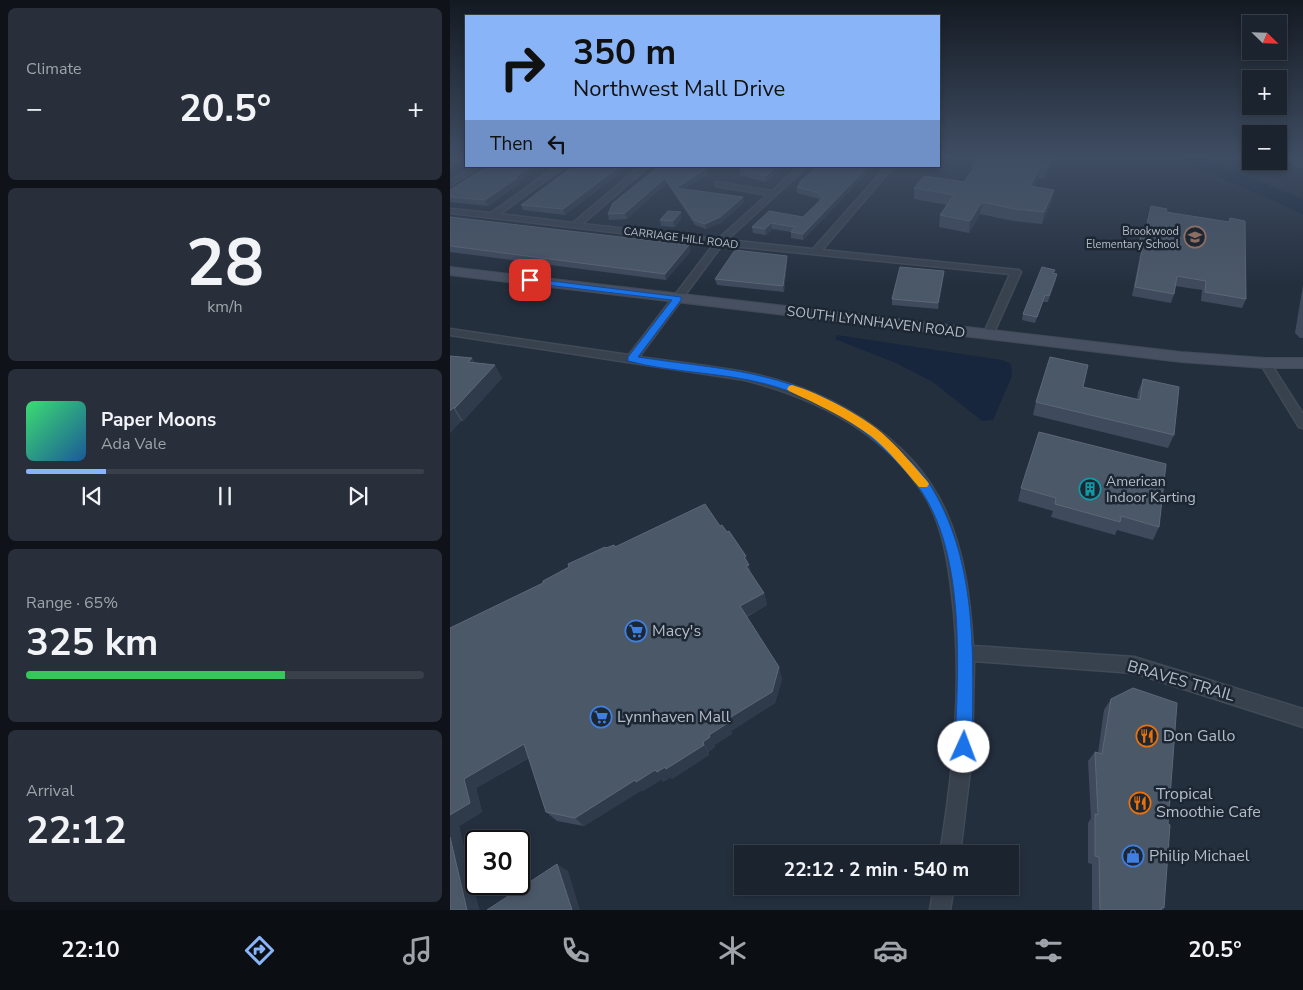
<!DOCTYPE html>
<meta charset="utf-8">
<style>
body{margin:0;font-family:"Nunito Sans",sans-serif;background:#282f3a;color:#f1f3f6;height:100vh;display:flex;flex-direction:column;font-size:19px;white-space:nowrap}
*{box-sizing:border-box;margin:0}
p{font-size:16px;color:#a0a4aa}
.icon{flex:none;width:28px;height:28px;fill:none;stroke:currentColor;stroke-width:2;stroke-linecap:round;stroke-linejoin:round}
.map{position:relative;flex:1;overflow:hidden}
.side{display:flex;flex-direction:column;gap:8px;padding:8px;background:#0f1319;width:450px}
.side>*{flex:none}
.banner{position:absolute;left:15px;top:15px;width:475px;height:152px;border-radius:0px;box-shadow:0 2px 8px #0003,0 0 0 1px #39404a;background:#8ab4f8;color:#111;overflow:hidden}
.needle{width:32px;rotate:113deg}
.buttons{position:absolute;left:792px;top:15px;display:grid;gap:10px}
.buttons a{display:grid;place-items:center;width:45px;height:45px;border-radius:0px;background:#1b232e;box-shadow:0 2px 8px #0003,0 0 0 1px #39404a;font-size:25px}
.speed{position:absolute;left:15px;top:830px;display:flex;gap:10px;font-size:25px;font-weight:700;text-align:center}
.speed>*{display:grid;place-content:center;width:65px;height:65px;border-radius:50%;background:#1b232e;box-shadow:0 2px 8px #0003,0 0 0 1px #39404a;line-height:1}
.speed .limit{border:2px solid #111;border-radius:8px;background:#fff;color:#111}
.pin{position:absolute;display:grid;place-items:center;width:42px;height:42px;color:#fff;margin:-21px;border-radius:10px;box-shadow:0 2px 8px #0006}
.me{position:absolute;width:55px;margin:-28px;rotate:2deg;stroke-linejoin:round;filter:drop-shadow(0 0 4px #0008)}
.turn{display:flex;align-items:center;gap:18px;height:105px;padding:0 25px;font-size:22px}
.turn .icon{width:65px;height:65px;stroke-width:2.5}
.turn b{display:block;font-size:35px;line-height:42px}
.then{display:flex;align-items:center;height:48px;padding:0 25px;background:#0003;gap:10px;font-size:19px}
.big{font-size:38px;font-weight:700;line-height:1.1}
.side .tile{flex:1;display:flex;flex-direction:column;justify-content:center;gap:8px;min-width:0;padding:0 18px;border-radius:8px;background:#282f3a}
.side .dial{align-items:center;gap:0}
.dial b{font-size:65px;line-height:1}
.song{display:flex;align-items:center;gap:15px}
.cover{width:60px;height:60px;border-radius:8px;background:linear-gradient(135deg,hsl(140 70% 55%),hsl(210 70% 35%))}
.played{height:5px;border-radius:2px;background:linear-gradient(90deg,#8ab4f8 20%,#39404a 20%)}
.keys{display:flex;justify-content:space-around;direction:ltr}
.heat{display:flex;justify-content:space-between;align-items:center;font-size:28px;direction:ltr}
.charge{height:8px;border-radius:4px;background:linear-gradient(90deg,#34c759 65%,#39404a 0)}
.trip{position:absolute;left:284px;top:845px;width:285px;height:50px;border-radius:0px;background:#1b232e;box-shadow:0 2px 8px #0003,0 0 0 1px #39404a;font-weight:700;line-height:50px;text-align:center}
.menu{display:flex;height:80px;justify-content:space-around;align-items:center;background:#0b0e12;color:#a0a4aa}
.menu .icon{width:35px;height:35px}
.menu .selected{color:#8ab4f8}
.menu b{font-size:22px;color:#f1f3f6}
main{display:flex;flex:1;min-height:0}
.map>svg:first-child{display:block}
.water{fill:#17263c}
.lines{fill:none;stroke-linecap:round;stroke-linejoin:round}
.street-casing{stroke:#414a57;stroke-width:3}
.secondary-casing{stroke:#414a57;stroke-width:2}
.street{fill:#38414e;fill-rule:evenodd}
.secondary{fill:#465061;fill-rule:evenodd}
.wall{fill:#3f4b5c}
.shaded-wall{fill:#2f3b4b}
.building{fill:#4b5868;stroke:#5c6777}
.route{fill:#1a73e8;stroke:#114b97}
.slow{fill:#f59e0b}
.labels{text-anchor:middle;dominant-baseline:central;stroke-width:5;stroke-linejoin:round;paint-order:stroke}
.far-poi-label{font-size:11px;fill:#b4bcc9;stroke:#1d2633;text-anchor:end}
.far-street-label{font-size:11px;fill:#b4bcc9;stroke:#1d2633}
.street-label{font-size:14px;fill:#b4bcc9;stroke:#1d2633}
.poi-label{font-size:14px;fill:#b4bcc9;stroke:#1d2633;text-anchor:start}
.near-poi-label{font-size:16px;fill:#b4bcc9;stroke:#1d2633;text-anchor:start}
.near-street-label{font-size:16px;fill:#b4bcc9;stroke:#1d2633}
</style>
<main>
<section class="side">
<div class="tile"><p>Climate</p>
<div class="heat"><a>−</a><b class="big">20.5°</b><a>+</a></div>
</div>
<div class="tile dial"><b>28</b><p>km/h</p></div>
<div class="tile">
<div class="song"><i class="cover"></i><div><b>Paper Moons</b><p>Ada Vale</p></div></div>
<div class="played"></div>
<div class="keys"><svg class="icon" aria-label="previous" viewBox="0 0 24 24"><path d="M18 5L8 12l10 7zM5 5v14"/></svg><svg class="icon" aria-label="pause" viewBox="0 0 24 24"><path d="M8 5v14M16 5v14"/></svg><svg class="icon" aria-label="next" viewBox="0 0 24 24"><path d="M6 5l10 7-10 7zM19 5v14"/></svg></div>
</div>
<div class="tile"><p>Range · 65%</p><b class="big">325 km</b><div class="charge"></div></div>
<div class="tile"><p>Arrival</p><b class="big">22:12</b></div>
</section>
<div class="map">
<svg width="853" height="910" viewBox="0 0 853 910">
<rect width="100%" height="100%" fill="#242f3e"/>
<!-- water -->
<path class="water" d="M730,157H748L853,199V215C813,193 769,181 730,157Z
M387,335L552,360L561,364L562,376L543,420L532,421L483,382L446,363L385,339Z"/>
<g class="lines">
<!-- street casing -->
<g class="street-casing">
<path id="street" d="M829,157H840L853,163V167Z
M23,166H31L0,186V181Z
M107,166H115L50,214L123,223L191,166H199L132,224L268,239L317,195L266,186V182L322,191L349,166H357L277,240L363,249L437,166H444L372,250L569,270L571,272L542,337L538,338L533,335L560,274L272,245L189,357C224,362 260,366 294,372C375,388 461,434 496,512C515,554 520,601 523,646L684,657L853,709V727L684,673L524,661L522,754L510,854H490C504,767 513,681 502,594C498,560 492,522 473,493C432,430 365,398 295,380L0,335V329L179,355L264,244L0,213V209L41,213Z
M815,360L819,361L853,414V428L849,427L810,363Z
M484,886H504L500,910H480Z"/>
</g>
<!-- secondary casing -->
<g class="secondary-casing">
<path id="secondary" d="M0,267L731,352L815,358H853V368H815L731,362L0,275Z"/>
</g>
<!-- street -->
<use href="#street" class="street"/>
<!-- secondary -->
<use href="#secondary" class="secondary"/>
</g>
<!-- wall -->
<path class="wall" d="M522,157H602L600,168L594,179L588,178L584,187L602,201L592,224L563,221L530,214L519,233L489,227L490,215L497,205L464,199V188L514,182L524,168L521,167Z
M38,166H93L68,181L69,184L38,206L0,202V190Z
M124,166H179L115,215L73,210L71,205Z
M294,166H335L316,182L290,175V169Z
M424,166L353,240L341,238V232L322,229L316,235L303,233L302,227L353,217L369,201V199L347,193V187L349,185V183Z
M207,168H257L258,174L234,189L294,202L271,223L256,229L245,225L217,183L177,219L159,220L158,214Z
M701,206L716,212L778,222L780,218L796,299L792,308L751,301L752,290L725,286L724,294L721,303L682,296L691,250H687L693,229H695Z
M0,217L241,251L216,280L0,252Z
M232,218L225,227L211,226L210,220Z
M337,262L334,292L267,285L265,279Z
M494,271L488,309L442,305V299Z
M604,273L606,280L598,302H593L585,323L572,320L573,314Z
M853,285V338H850L845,333Z
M0,356L22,358L25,363L52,378L13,421H11L0,433Z
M693,379L724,435L718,448L583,415L586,402L633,387L687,399L688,392Z
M571,488L709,527L703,540L667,530L665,535L601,517L603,511L568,501Z
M270,526L277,532L296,556L301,573L314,593L317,605L297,617L332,679L325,703L281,731L282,734L264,745L265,747L258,752L259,755L222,779L221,777L213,782L212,779L193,791L192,790L134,826L107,821L96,812L79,758L26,788L32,812L9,826L29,910H0V628L93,583L156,548Z
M661,699L718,824L714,908L712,910H642V864L638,863V823L641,818L638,761L645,752L648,753L654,710Z"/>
<!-- shaded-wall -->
<path class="shaded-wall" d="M15,157H16V164L0,173V166Z
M602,157L600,168L594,179L597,168Z
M82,166H93L68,181L69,184L38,206L35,200L66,176Z
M170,166H179L115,215L113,209Z
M328,166H335L316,182L315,176Z
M418,166H424L353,240V234Z
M590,167L588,178L578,197L580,186Z
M257,168L258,174L227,193L226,188Z
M215,178L217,183L177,219L175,213Z
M604,190L602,201L592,224L594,212Z
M293,197L294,202L271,223L256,229L255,224Z
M532,202L530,214L519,233L520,221Z
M231,212L232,218L225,227L223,221Z
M321,223L322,229L316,235L315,229Z
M239,245L241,251L216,280L215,274Z
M337,256V262L334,292L333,286Z
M494,271V276L488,309V303Z
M607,274L606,280L598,302L599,296Z
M22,358L29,371L18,362Z
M45,365L52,378L13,421L5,408Z
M3,408L11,421L0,433V411Z
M296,556L302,577L299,578L294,557Z
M314,593L317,605L293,618L290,606Z
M329,667L332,679L325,703L281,731L282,734L264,745L265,747L258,752L253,742L259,735L276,720Z
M74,744L85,754L26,788L32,812L9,826L29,910H17L0,837V815L14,779Z
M254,745L259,755L222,779L221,777L213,782L212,779L193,791L192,790L134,826L125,818L185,780Z
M107,864L118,871L130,910H122Z"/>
<!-- building -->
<path class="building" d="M0,157H15L0,166Z
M528,157H602L597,168L590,167L580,186L604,190L594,212L565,209L532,202L520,221L490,215L504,195L464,188L474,176L514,182L531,158Z
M38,166H82L66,176L67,178L35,200L0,197V190Z
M124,166H170L113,209L71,205Z
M231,166H246L257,168L226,188L293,197L270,217L255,224L244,220L215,178L175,213L158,214L163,203L207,168Z
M294,166H328L315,176L290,169Z
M367,166H418L353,234L341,232L345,227L321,223L315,229L302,227L319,211L353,217L374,197L369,196V193L347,187L351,183H349Z
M701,206L717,209L716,212L779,222L780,218L795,221L796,299L755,292L756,281L727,276L724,294L685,287L694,241L690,240L693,229H696Z
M218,211L231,212L223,221L210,220Z
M0,217L239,245L215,274L0,246Z
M285,250L337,256L333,286L265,279Z
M450,267L494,271L488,303L442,299Z
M592,267L605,270L603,273L607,274L599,296L595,295L587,317L573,314Z
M0,356L22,358L18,362L45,365L5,408H3L0,411Z
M600,357L638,365L633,387L690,400L693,379L729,387L724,435L586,402Z
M589,432L716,464L709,527L671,516L670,522L605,504L606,498L571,488Z
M255,504L270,526L272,525L277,532L279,531L296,556L294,557L299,565L296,566L314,593L290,606L329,667L322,692L276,720L278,723L259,735L260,737L253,742L254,745L216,769L215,767L207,772L205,770L186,782L185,780L125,818L96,812L74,744L14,779L20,803L0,815V628L93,583V581L119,567L118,564L155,547L156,548L164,545L165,547Z
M683,688L727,703L718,824L720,825L714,908L712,907L711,910H650L649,857L645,856V814L648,815L645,752L652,754L661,699Z
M0,837L17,910H0Z
M107,864L122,910H37Z"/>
<!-- sky -->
<linearGradient id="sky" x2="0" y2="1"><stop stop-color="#141a22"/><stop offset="0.55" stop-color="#3f4d63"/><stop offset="1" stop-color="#3f4d63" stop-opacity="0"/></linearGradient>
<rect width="853" height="285" fill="url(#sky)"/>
<!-- route -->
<path class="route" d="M77,278L231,297V300L188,357C232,364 277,367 319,378C365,390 411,412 445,446C458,459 472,472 482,488C529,566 523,661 522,747L519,753L514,755L508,753L505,747C508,670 516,559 472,492C462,477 449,464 437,452C404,419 361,396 316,384C271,372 223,373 178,361V357L222,300L80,283L76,280Z"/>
<!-- slow -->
<path class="slow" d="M342,385C369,393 411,415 432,433C448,447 462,464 477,481L479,484L477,487H469C454,470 439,450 421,436C395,417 367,404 339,391L337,389L339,386Z"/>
<!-- icons -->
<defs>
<g id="school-ring" transform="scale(1.125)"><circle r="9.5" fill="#1d2633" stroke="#8d6e63" stroke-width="1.5"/><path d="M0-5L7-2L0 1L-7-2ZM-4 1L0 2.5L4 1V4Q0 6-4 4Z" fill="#8d6e63"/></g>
<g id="building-ring" transform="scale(1.125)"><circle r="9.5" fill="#1d2633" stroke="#0f9aa8" stroke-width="1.5"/><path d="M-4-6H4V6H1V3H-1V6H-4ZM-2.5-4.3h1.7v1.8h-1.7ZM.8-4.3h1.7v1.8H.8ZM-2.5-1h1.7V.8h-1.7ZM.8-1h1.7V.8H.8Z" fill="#0f9aa8"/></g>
<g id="supermarket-ring" transform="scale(1.125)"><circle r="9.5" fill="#1d2633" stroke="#3f7fe0" stroke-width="1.5"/><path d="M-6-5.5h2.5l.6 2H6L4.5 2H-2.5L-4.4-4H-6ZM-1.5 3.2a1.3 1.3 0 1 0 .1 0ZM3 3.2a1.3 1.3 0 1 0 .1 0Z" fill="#3f7fe0"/></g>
<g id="restaurant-ring" transform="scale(1.125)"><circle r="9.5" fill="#1d2633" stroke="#e8710a" stroke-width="1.5"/><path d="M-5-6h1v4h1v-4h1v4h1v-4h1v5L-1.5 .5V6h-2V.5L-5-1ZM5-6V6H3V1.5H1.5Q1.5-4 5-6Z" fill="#e8710a"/></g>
<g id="shop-ring" transform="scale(1.125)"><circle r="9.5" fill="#1d2633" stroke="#3f7fe0" stroke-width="1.5"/><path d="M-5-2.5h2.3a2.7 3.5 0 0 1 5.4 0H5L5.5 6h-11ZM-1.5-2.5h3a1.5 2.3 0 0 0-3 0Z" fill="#3f7fe0"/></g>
</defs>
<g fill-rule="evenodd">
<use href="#school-ring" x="745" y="237"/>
<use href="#building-ring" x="640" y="489"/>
<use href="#supermarket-ring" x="186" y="631"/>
<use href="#supermarket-ring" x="151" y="717"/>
<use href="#restaurant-ring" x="697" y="736"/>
<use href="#restaurant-ring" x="690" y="803"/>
<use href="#shop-ring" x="683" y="856"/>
</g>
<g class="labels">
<!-- far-poi labels -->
<g class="far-poi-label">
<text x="729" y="231">Brookwood<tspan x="729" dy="13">Elementary School</tspan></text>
</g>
<!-- far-street labels -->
<g class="far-street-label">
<text transform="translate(231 238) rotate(7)">CARRIAGE HILL ROAD</text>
</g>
<!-- street labels -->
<g class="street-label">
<text transform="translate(426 322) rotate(7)">SOUTH LYNNHAVEN ROAD</text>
</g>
<!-- poi labels -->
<g class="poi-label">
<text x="656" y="481">American<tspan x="656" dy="16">Indoor Karting</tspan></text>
</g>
<!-- near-poi labels -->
<g class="near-poi-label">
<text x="202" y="631">Macy's</text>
<text x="167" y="717">Lynnhaven Mall</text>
<text x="713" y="736">Don Gallo</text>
<text x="706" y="794">Tropical<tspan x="706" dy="18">Smoothie Cafe</tspan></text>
<text x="699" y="856">Philip Michael</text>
</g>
<!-- near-street labels -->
<g class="near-street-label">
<text transform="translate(731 681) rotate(16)">BRAVES TRAIL</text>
</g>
</g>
</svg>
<div class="buttons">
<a><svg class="needle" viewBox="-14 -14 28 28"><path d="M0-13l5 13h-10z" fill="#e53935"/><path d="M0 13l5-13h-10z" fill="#a0a4aa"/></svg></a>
<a>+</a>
<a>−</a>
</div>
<div class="speed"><div class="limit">30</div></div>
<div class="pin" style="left:80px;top:280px;background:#d93025"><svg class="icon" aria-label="arrive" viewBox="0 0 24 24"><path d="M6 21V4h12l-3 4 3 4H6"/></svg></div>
<svg class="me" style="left:514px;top:747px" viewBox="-20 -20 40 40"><circle r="19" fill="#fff"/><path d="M0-13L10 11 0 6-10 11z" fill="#1a73e8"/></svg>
<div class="trip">22:12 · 2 min · 540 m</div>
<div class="banner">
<div class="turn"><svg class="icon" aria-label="right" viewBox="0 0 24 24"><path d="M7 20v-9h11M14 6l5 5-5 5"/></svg><div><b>350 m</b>Northwest Mall Drive</div></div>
<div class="then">Then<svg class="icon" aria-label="left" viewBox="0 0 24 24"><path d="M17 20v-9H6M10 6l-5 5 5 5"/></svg></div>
</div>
</div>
</main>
<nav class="menu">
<b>22:10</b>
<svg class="icon selected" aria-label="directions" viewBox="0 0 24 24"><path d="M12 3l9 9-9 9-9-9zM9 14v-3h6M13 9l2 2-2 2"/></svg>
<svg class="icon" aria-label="music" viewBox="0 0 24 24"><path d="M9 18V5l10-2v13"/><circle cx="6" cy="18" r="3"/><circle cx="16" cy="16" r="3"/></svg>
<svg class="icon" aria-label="phone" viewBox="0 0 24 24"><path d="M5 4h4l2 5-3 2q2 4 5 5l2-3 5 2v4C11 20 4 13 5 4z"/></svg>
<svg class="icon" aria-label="climate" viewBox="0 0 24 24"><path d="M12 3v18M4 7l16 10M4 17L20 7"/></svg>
<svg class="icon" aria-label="car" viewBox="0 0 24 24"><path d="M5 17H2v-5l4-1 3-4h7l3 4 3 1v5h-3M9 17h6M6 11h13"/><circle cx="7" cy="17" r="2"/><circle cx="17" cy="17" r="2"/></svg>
<svg class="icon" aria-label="filters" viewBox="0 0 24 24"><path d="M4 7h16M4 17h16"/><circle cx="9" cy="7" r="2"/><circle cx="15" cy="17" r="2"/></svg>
<b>20.5°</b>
</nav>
